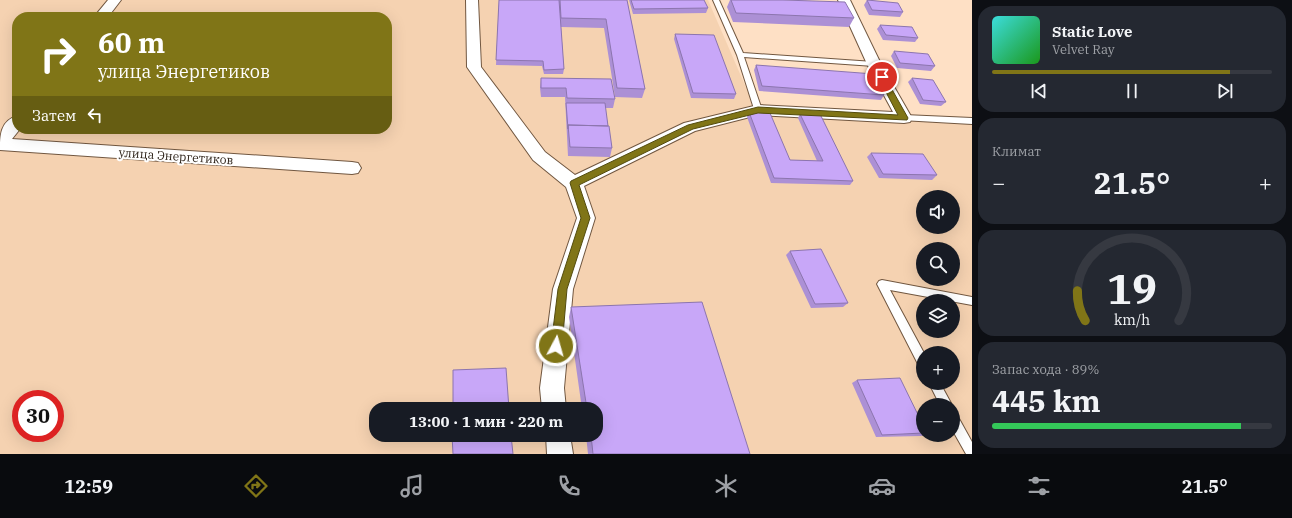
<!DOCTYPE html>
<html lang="ru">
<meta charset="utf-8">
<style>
body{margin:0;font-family:"IBM Plex Serif",serif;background:#242831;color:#f1f3f6;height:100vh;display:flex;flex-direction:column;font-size:15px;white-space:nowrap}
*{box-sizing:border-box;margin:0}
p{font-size:13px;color:#9ea1a6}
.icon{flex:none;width:22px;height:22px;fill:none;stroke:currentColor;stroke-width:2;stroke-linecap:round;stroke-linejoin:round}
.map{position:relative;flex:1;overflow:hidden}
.side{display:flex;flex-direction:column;gap:6px;padding:6px;background:#0d0f14;width:320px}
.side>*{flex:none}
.guide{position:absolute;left:12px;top:12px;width:380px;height:122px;border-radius:16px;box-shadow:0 4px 16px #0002;background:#807517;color:#fff;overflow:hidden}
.tools{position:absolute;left:916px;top:190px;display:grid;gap:8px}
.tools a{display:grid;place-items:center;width:44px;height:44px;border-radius:50%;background:#171b24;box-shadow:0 4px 16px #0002;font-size:20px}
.speed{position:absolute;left:12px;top:390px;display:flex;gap:8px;font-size:20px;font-weight:700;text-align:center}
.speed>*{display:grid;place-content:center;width:52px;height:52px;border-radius:50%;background:#171b24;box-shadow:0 4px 16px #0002;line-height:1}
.speed .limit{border:6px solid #d22;background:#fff;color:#111}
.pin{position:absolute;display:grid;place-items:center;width:34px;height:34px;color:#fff;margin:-17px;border:2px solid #fff;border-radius:50%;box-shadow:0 1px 4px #0007}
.me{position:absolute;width:44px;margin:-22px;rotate:6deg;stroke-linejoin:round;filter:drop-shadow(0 0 3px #0008)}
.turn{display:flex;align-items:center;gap:14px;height:84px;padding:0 20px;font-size:18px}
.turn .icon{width:52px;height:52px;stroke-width:2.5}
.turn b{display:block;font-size:28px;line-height:34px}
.then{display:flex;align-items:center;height:38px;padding:0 20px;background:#0003;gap:8px;font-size:15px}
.big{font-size:30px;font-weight:700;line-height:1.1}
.side .widget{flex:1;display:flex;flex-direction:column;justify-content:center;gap:6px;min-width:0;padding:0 14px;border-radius:16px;background:#242831}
.side .dial{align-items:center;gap:0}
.dial svg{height:104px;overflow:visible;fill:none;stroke:#363941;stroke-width:7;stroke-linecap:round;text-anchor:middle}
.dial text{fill:#f1f3f6;stroke:none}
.song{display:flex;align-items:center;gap:12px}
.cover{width:48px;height:48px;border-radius:6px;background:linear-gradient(135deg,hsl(180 70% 55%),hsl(120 70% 35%))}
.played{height:4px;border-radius:2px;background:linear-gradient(90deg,#807517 85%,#363941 85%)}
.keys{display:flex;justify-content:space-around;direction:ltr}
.heat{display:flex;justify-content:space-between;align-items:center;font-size:22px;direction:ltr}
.charge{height:6px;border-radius:3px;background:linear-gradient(90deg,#34c759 89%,#363941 0)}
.trip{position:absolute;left:369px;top:402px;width:234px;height:40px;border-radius:16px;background:#171b24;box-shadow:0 4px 16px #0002;font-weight:700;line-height:40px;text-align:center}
.tabs{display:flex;height:64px;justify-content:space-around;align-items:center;background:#090b0e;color:#9ea1a6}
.tabs .icon{width:28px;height:28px}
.tabs .selected{color:#807517}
.tabs b{font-size:18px;color:#f1f3f6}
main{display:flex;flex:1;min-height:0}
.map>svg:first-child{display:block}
.built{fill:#f5d2b1;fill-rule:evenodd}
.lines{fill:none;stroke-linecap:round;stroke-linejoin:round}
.lane-casing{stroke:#715740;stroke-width:2}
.street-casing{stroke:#715740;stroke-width:2}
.lane{fill:#fff;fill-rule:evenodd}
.street{fill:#fff;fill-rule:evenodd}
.wall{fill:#ac90d5}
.building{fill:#c8a7f8;stroke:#8c75ae}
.route{fill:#807517;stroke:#534c0f}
.labels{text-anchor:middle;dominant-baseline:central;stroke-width:4;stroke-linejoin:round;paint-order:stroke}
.street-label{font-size:12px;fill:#281d13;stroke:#fff}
</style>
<main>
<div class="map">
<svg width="972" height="454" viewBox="0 0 972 454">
<rect width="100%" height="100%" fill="#fee0c5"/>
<!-- built -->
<path class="built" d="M0,0H708L757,113L972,124V454H0ZM17,17H387V129H17ZM923,197H953V227H923ZM923,249H953V279H923ZM923,301H953V331H923ZM923,353H953V383H923ZM21,399H55V433H21ZM923,405H953V435H923ZM376,409H596V435H376Z"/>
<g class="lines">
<!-- lane casing -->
<g class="lane-casing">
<path id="lane" d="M713,0H719L743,53L874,62L877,64L874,66L744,57L762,110L761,112H755L737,55Z
M904,115L972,118V124L901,120V116Z
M882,280L972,297V305L890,290L924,353L923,367L919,366L877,284L879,281Z
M929,383H940L952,405H940Z
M953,413L957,415L972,442V454H966L953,431Z"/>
</g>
<!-- street casing -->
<g class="street-casing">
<path id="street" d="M108,0H121L108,17H94Z
M466,0H478L481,67L545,152L575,175L684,123L758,105L893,112L867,64L838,0H850L881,64L912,118L910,122L904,123L758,115L695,131L584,186L595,218L573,289L564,388L566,409H542L540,388L553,289L577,218L566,187L533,160L467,67Z
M17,116V129H20L12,139L352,162L358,163L361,168L358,173L352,174L0,150C0,136 0,121 17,116Z
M546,435H570L573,454H547Z"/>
</g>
<!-- lane -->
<use href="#lane" class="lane"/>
<!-- street -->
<use href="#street" class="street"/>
</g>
<!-- wall -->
<path class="wall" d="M499,0H627L645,89L642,98L615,97L604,28L561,27L564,69L563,74H544L542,66L496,65Z
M629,0H704L708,8L706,13L633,14Z
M730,0H783L854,18L849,27L733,22L727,7Z
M867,0L903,12L900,17L869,15L864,5Z
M880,25L918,38L915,42L883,40L877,29Z
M675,34L736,94L734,99L691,98L674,39Z
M894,51L935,66L931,71L897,68L891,56Z
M756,65L884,95L881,100L759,91L754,70Z
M541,78L615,99L613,108H605L608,126L612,148L610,157L568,156L565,97H541L540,88Z
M912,78L946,102L941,106L920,104L908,82Z
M749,112L790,160L817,161L798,118L800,114L853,181L850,185L771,183L747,117Z
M871,153L937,175L932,180L879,178L867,157Z
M790,251L848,303L843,307L811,308L786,255Z
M571,307L750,454H588L586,435H596V409H582L569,317Z
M857,380L923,425V435H924L921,436L876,437L852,383Z"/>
<!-- building -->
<path class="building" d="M499,0H559L564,69L544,70L543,61L496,60Z
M560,0H627L645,89L617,88L606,19L561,18Z
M631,0H704L708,8L634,9Z
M731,0H783L845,2L854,18L736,13Z
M867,0L898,3L903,12L872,10Z
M880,25L912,27L918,38L886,35Z
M675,34L714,35L736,94L693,93Z
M894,51L928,54L935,66L900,63Z
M756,65L874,74L884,95L762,86Z
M541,78L611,79L615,99L567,98L566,88H541Z
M912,78L933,80L946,102L923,100Z
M566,103H605L608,126L568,125V129Z
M749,112L770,113L790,160L823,161L800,114H820L853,181L774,178Z
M568,125L609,126L612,148L570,147Z
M871,153L923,154L937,175L883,174Z
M821,249L848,303L815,304L790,251Z
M702,302L750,454H593L591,435H596V409H587L571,307Z
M506,368L509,409H453V370Z
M900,378L923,425V433L882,435L857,380Z
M452,435H511L513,454H453Z"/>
<!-- route -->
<path class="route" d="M879,75L885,77L908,118L907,120L758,113L693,129L579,185L590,218L567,289L562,346L560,349L556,351L553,349L551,346L558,289L581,218L570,183L571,181L688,125L758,107L898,115L878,77Z"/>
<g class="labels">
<!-- street labels -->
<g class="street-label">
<text transform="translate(176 156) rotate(4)">улица Энергетиков</text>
</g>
</g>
</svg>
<div class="tools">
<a><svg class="icon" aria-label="sound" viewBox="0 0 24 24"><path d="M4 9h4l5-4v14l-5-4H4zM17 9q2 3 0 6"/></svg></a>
<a><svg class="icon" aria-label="search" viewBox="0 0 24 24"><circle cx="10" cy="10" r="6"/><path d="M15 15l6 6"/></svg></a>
<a><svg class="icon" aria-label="layers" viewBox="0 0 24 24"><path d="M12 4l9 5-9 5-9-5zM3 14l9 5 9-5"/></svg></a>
<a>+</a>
<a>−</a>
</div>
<div class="speed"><div class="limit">30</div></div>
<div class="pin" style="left:882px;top:77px;background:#d93025"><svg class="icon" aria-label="arrive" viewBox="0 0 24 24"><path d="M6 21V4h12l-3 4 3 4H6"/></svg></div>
<svg class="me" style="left:556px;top:346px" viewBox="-20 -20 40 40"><circle r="17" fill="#807517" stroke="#fff" stroke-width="3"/><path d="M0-11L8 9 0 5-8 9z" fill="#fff"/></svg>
<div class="trip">13:00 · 1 мин · 220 m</div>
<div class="guide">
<div class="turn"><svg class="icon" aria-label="right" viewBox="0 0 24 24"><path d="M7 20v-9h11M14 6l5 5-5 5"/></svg><div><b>60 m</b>улица Энергетиков</div></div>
<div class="then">Затем<svg class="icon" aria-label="left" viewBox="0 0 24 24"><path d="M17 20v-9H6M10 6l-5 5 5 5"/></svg></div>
</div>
</div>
<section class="side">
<div class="widget">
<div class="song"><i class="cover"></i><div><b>Static Love</b><p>Velvet Ray</p></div></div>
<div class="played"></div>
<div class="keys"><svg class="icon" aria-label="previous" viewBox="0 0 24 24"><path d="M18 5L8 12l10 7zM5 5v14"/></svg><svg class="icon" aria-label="pause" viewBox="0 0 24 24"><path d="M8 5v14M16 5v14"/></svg><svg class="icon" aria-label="next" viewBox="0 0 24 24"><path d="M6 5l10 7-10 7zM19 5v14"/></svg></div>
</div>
<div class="widget"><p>Климат</p>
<div class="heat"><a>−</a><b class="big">21.5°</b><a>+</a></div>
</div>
<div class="widget dial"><svg viewBox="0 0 100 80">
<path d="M14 69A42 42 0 1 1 86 69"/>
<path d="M14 69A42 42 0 0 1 8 46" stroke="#807517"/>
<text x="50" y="56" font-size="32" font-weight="700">19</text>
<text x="50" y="72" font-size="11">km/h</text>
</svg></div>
<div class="widget"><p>Запас хода · 89%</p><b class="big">445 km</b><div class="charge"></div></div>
</section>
</main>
<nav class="tabs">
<b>12:59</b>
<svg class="icon selected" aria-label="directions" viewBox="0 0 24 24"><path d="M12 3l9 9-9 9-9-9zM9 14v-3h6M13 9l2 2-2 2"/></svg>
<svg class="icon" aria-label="music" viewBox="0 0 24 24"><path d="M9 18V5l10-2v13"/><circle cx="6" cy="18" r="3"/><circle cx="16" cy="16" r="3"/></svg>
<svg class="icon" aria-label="phone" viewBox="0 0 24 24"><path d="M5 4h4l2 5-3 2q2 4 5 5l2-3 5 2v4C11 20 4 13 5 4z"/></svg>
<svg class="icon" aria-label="climate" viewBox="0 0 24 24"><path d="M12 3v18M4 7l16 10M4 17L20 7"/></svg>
<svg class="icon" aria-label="car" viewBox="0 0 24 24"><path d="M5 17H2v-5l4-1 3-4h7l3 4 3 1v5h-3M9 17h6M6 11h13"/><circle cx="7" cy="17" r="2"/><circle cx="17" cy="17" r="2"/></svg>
<svg class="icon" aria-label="filters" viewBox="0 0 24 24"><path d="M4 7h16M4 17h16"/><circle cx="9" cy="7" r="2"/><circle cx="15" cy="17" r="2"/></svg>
<b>21.5°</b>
</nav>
